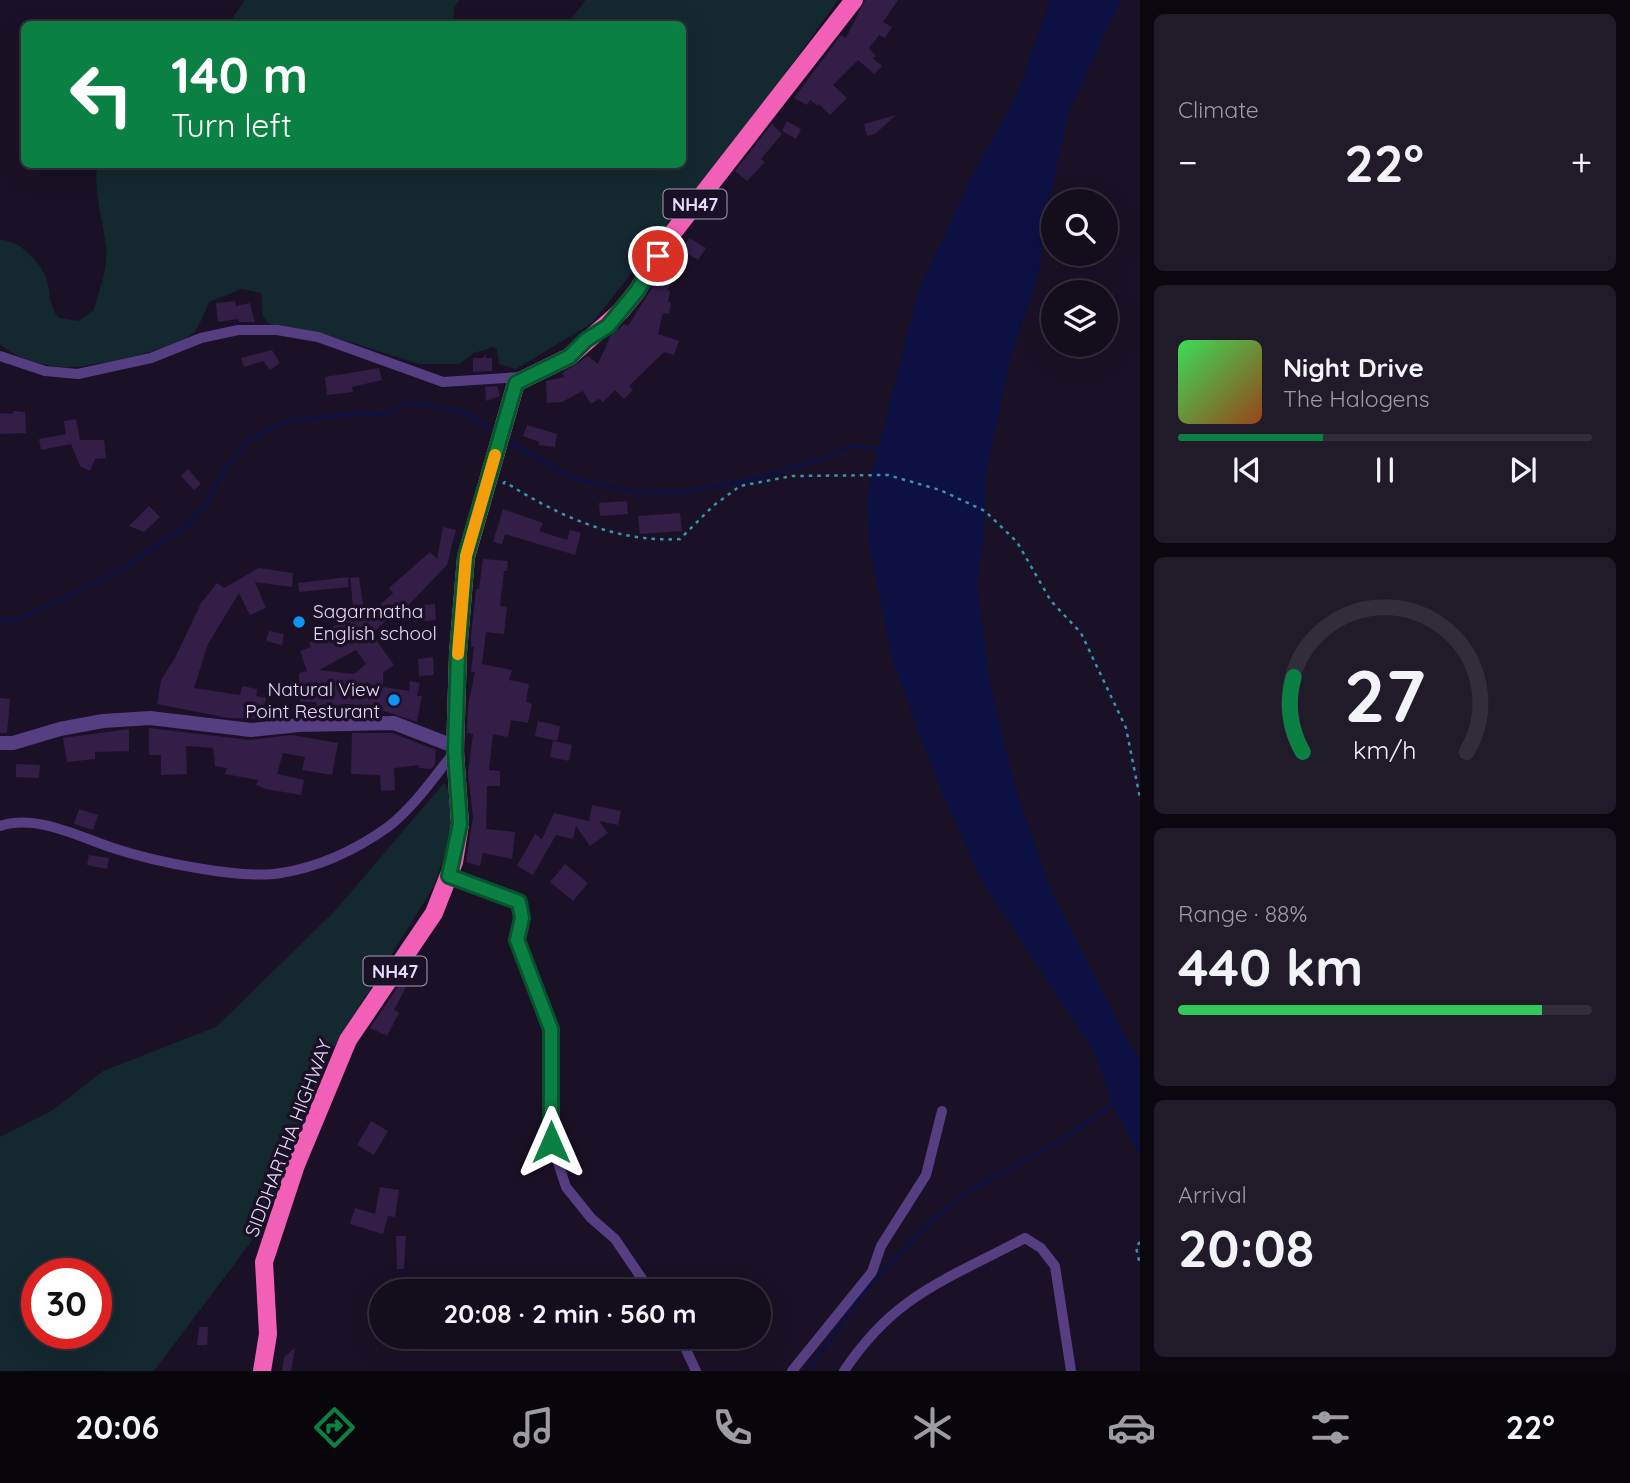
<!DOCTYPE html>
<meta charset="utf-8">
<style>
body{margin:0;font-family:Quicksand,sans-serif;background:#211b29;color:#f1f3f6;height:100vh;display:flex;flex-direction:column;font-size:26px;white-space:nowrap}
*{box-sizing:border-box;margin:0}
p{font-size:23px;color:#9d9ca3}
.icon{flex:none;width:38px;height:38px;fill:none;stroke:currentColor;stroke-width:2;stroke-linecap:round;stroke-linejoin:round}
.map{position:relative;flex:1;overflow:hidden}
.drawer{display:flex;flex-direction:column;gap:14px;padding:14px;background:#0b070f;width:490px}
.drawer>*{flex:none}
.hud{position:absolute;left:21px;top:21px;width:665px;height:147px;border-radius:10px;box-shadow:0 7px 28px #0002,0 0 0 2px #332d3b;background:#0b8043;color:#fff;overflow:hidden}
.controls{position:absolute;left:1041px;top:189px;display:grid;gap:14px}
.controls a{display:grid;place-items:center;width:77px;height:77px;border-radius:50%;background:#140d1c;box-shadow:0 7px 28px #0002,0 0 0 2px #332d3b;font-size:35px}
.speed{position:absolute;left:21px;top:1258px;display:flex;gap:14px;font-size:35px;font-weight:700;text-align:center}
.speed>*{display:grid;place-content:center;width:91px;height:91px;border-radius:50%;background:#140d1c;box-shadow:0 7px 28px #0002,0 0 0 2px #332d3b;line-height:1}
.speed .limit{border:10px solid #d22;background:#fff;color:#111}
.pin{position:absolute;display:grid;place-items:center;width:60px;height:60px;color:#fff;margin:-30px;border:4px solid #fff;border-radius:50%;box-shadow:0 2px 7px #0007}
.me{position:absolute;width:77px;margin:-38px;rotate:0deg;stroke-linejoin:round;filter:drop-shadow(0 0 5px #0008)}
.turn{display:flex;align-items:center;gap:24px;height:147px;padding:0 35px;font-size:32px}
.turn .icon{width:91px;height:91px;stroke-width:2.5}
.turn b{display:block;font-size:49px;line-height:60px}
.big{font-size:52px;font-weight:700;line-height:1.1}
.drawer .tile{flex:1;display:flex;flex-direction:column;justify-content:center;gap:10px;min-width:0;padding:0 24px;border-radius:10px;background:#211b29}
.drawer .dial{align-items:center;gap:0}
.dial svg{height:182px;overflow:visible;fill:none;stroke:#332d3b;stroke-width:7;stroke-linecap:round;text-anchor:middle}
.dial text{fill:#f1f3f6;stroke:none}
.song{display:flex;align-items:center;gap:21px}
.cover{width:84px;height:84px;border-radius:10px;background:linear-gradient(135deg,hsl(130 70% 55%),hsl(20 70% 35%))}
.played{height:7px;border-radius:4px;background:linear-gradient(90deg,#0b8043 35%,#332d3b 35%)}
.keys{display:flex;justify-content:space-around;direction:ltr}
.heat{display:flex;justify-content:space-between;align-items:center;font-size:38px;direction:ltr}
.charge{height:10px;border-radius:5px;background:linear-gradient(90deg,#34c759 88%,#332d3b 0)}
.trip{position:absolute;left:369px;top:1279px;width:402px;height:70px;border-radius:35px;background:#140d1c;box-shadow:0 7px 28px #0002,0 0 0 2px #332d3b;font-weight:700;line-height:70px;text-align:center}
.menu{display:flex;height:112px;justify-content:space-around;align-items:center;background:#08050b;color:#9d9ca3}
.menu .icon{width:49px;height:49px}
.menu .current{color:#0b8043}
.menu b{font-size:32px;color:#f1f3f6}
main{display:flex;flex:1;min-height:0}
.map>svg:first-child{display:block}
.green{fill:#142830;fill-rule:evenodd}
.water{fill:#0d1042}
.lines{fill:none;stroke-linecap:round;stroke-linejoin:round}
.stream{stroke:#0d1042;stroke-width:3.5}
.building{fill:#321e46;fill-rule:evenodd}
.path{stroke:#3694b2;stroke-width:2.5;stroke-dasharray:3.5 5;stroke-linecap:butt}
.minor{stroke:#563e82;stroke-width:10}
.tertiary{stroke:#563e82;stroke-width:14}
.trunk{stroke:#f25fb6;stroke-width:18}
.route-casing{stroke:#07532c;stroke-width:18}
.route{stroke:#0b8043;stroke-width:12}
.slow{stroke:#f59e0b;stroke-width:12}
.poi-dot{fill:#0e95f2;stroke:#1b1126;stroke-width:2.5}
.labels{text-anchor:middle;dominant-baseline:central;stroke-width:7;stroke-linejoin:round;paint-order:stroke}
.shield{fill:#1b1126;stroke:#aa9cbc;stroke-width:2}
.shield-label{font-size:18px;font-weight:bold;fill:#e7d8fd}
.poi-label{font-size:19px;fill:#e7d8fd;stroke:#1b1126;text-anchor:start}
.street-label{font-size:19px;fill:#e7d8fd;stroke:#1b1126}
</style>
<main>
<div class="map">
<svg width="1140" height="1371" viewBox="0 0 1140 1371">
<rect width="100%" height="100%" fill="#1b1126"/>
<!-- green -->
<path class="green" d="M245,0H459L454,8L453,24H228Z
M586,0H838L739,138L592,323L516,369L499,364L497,349L493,347L474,353L459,364H419L318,332L269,324L263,316L261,293L242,289L209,302C205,311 201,323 195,331C181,349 95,366 71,367C50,368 15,359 0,344V240C19,239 42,263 47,281C52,297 47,299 58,318L79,321L94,310C99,290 109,266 106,245C102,219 94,191 97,165L682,164V24H562L571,19Z
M444,783L454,800L450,839L434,886L312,1083L263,1226L154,1371H0V1137L53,1110L103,1071L216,1027L334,912ZM37,1274H96V1334H37Z"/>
<!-- water -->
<path class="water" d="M1050,0H1121L1069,111L1049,202L1039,273L1011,356L986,474L984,532L977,587L990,682L1015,786L1051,890L1129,1043L1140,1059V1156L1112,1103L1095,1053L979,877L928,758L892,657L869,544L867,494L918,292L973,173L1015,99Z"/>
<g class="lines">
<!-- stream -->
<path class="stream" d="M504,439L575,479L634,491L680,493L758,478L825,458L850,446L883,449
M0,621L18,620L118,572L189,524L209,499L225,469L249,440L287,421L363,413L386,414L404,404L430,405L465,413L495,432
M808,1371L867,1288L924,1228L965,1193L1065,1138L1115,1102"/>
</g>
<!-- building -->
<path class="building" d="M865,0H898L883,22L892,27L885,38L879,35L869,48L876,56L873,58L882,66L874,74L858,60L833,85L847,98L830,115L819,104L818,106L810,100L807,105L794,98L841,35L846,38Z
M896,115L875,134L867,136L864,124Z
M787,121L801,129L796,139L782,131Z
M772,124L782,134L761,159L765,162L747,181L735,171Z
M689,238L706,248L698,260L681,250Z
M665,267L677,273L667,290L670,291L668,302L671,303L669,314L663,313L658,334L679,341L674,355L664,352L629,386L633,390L624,399L615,390L603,402L599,399L591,404L583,391L562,402L547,403L546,381L565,377L562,373L588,356L598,364L611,335L624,324L628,326Z
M235,301L236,306L250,303L255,322H239V319L218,322L216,303Z
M272,350L280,363L270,370L263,361L244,367L241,358Z
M485,354L486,358H492V371L473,372V358H483Z
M379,368L382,380L352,387L353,392L327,395L325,377Z
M497,386L500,396L486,401L485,387Z
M13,411L25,412L26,433L0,434V413L13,414Z
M76,419L80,440H104L106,458L95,459L90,471L80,466L71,444L41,450L39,439L66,434L64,421Z
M527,425L557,434L555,447L539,445V442L523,436Z
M188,469L201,484L194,490L181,476Z
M627,501L628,514L600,516L599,503Z
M149,506L160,517L144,532L129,526Z
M503,509L543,523L539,531L567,540L570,530L581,533L575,555L505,534L502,544L493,542Z
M680,513L682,531L640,534L638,516Z
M443,527L456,530L447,565L397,617L394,613L372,634L394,665L383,673V687L409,691L410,681L420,683L417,696H422L417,722L381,710L382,707L346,704L339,705L338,711L317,714L316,702H300L299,673L307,671L300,651L311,647L309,643L316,638V634L335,632L333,626L343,624L354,615L350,578L359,577L365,618L393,593L389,588L430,552L437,559ZM356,650L366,664L354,674L319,670Z
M483,559L508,561L507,571H504L500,606L507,607L504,634L486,632L482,664L512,670L509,680L529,684L526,702L532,704L528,723L511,720L508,737L493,734L489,770L500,771V786H487L486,829L515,832L512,859L483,853L480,866L466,862L473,817L468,773L473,734L467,733L468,705L475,672H471L474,647H471V636L476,589H479Z
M259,568L293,573L292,587L255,582L266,608L250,615L239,593L208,644L194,688L240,695L242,686L257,689L256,696L266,698L261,719L228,718L157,704L161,680L175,658L201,603L217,583L224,588Z
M348,577L349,587L299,592L298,583Z
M435,604L436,620L413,622L412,606Z
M269,631L284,634L282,645L266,641Z
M433,657L434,675L419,676L418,659Z
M0,698L10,699L7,733H0Z
M538,721L560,726L557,741L535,736Z
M149,728L250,740L292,735L338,743L332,775L302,770L305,757L283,753L277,774L304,780L301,795L266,789L256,785L258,780L225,774L227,768L215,766L213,748L186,746L187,774L161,775V755H149Z
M129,729V751L95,752V759L67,762L63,738Z
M352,733H392L436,750L435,764L431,769L419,768V765L394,768L395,790L381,791L380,775L351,774Z
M553,741L572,745L569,761L550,757Z
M16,764L40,765L39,778L16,777Z
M592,805L621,811L618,825L599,821L608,833L590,846L576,826L573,839L556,835L533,875L517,866L535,834L542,839L554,813L589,821Z
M79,809L98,815L93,830L74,824Z
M89,855L109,858L107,869L87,865Z
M565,864L588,883L573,901L550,882Z
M401,982L407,985L394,1010L399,1013L387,1036L370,1028Z
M371,1121L388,1131L374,1155L357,1145Z
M380,1187L399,1190L395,1217L388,1216L383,1234L350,1224L355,1208L375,1214Z
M396,1236H406L404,1269H397Z
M408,1279L414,1292H384Z
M199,1327H208L207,1345H197Z
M295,1348L291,1371H282L284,1357Z"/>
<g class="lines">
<!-- path -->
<path class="path" d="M503,484L505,482C557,515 616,543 680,539L713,506L740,486L792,476L888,475L940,490L985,511L1017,542L1051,601L1081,633L1126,728L1140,798
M1140,1242L1136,1247L1140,1265"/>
<!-- minor -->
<path class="minor" d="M0,356L45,371L78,374L151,358L201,338L238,330H277L318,337L443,382L521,377
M0,826C37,814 77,836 113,848C152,861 241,880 281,873C319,867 357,849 388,827C414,807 435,776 455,751
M449,876L519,902L522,918L517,940L551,1029V1142L566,1187L591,1218L615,1239L651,1292
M680,1337L696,1371
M792,1371L872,1272L881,1246L926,1175L942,1111
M844,1371C896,1293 947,1280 1025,1238L1041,1248L1055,1266L1071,1371"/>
<!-- tertiary -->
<path class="tertiary" d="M0,743H13L60,729L103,721L150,718L251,730L299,725L394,723L456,747"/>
<!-- trunk -->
<path class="trunk" d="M262,1371L268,1334L264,1262L296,1165L348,1040L434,913L454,862L460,824L455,751L458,653L466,557L516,383L569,357L620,312L637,291L668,239L854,0"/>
</g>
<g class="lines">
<!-- route casing -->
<g class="route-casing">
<path id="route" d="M551,1142V1029L517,940L522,918L519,902L449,876L460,824L455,751L458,653L466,556L516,383L569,357L586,340L608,326L637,291L658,256"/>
</g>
<!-- route -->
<use href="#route" class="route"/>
<!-- slow -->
<path class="slow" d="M458,654L466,556L495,455"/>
</g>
<!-- markers -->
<g class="poi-dot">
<circle cx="299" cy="622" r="7"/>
<circle cx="394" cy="700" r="7"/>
</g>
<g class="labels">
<!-- shield labels -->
<g class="shield">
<rect x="663.5" y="189.5" width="63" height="29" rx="5"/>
<rect x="363.5" y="956.5" width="63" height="29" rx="5"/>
</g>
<g class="shield-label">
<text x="695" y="204">NH47</text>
<text x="395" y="971">NH47</text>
</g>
<!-- poi labels -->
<g class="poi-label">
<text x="313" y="611">Sagarmatha<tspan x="313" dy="22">English school</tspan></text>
<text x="380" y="689" text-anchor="end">Natural View<tspan x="380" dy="22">Point Resturant</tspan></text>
</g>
<!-- street labels -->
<g class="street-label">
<text transform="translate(288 1138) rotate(-69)">SIDDHARTHA HIGHWAY</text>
</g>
</g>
</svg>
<div class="controls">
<a><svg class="icon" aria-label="search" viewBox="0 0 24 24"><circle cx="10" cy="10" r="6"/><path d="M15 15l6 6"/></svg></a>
<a><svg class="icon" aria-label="layers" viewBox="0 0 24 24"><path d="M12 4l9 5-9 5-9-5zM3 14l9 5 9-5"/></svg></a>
</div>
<div class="speed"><div class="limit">30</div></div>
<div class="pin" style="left:658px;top:256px;background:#d93025"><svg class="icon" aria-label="arrive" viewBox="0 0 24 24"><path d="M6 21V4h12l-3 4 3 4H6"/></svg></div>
<svg class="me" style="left:551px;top:1142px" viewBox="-20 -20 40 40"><path d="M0-17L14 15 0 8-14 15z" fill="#0b8043" stroke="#fff" stroke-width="4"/></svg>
<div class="trip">20:08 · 2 min · 560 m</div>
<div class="hud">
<div class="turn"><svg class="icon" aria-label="left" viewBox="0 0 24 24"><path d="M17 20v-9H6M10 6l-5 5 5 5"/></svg><div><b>140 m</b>Turn left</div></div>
</div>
</div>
<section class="drawer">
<div class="tile"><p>Climate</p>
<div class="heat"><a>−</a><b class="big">22°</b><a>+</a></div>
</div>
<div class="tile">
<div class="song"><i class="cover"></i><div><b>Night Drive</b><p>The Halogens</p></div></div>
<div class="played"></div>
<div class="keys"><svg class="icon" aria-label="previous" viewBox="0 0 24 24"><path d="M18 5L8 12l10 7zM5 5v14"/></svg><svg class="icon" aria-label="pause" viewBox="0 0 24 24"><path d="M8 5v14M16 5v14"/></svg><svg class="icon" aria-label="next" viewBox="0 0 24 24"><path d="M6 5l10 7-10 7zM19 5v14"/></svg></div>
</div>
<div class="tile dial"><svg viewBox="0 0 100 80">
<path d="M14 69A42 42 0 1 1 86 69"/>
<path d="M14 69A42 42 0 0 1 10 36" stroke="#0b8043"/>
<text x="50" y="56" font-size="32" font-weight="700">27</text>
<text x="50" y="72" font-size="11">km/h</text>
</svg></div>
<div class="tile"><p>Range · 88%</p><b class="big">440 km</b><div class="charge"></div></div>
<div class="tile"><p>Arrival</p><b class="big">20:08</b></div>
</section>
</main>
<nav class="menu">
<b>20:06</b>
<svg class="icon current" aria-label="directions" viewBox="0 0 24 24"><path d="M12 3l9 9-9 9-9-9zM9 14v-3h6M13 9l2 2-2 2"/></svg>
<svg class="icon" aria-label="music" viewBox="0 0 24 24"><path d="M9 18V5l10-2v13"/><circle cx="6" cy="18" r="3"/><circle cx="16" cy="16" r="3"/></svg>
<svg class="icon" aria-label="phone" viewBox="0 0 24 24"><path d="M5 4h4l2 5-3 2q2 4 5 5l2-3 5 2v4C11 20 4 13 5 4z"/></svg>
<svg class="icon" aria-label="climate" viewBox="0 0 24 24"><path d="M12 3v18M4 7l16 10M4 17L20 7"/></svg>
<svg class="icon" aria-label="car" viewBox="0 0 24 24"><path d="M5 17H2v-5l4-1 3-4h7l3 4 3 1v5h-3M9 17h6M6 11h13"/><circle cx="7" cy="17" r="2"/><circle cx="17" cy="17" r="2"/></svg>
<svg class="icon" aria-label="filters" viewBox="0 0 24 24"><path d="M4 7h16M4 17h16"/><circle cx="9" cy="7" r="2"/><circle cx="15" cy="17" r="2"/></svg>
<b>22°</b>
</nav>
